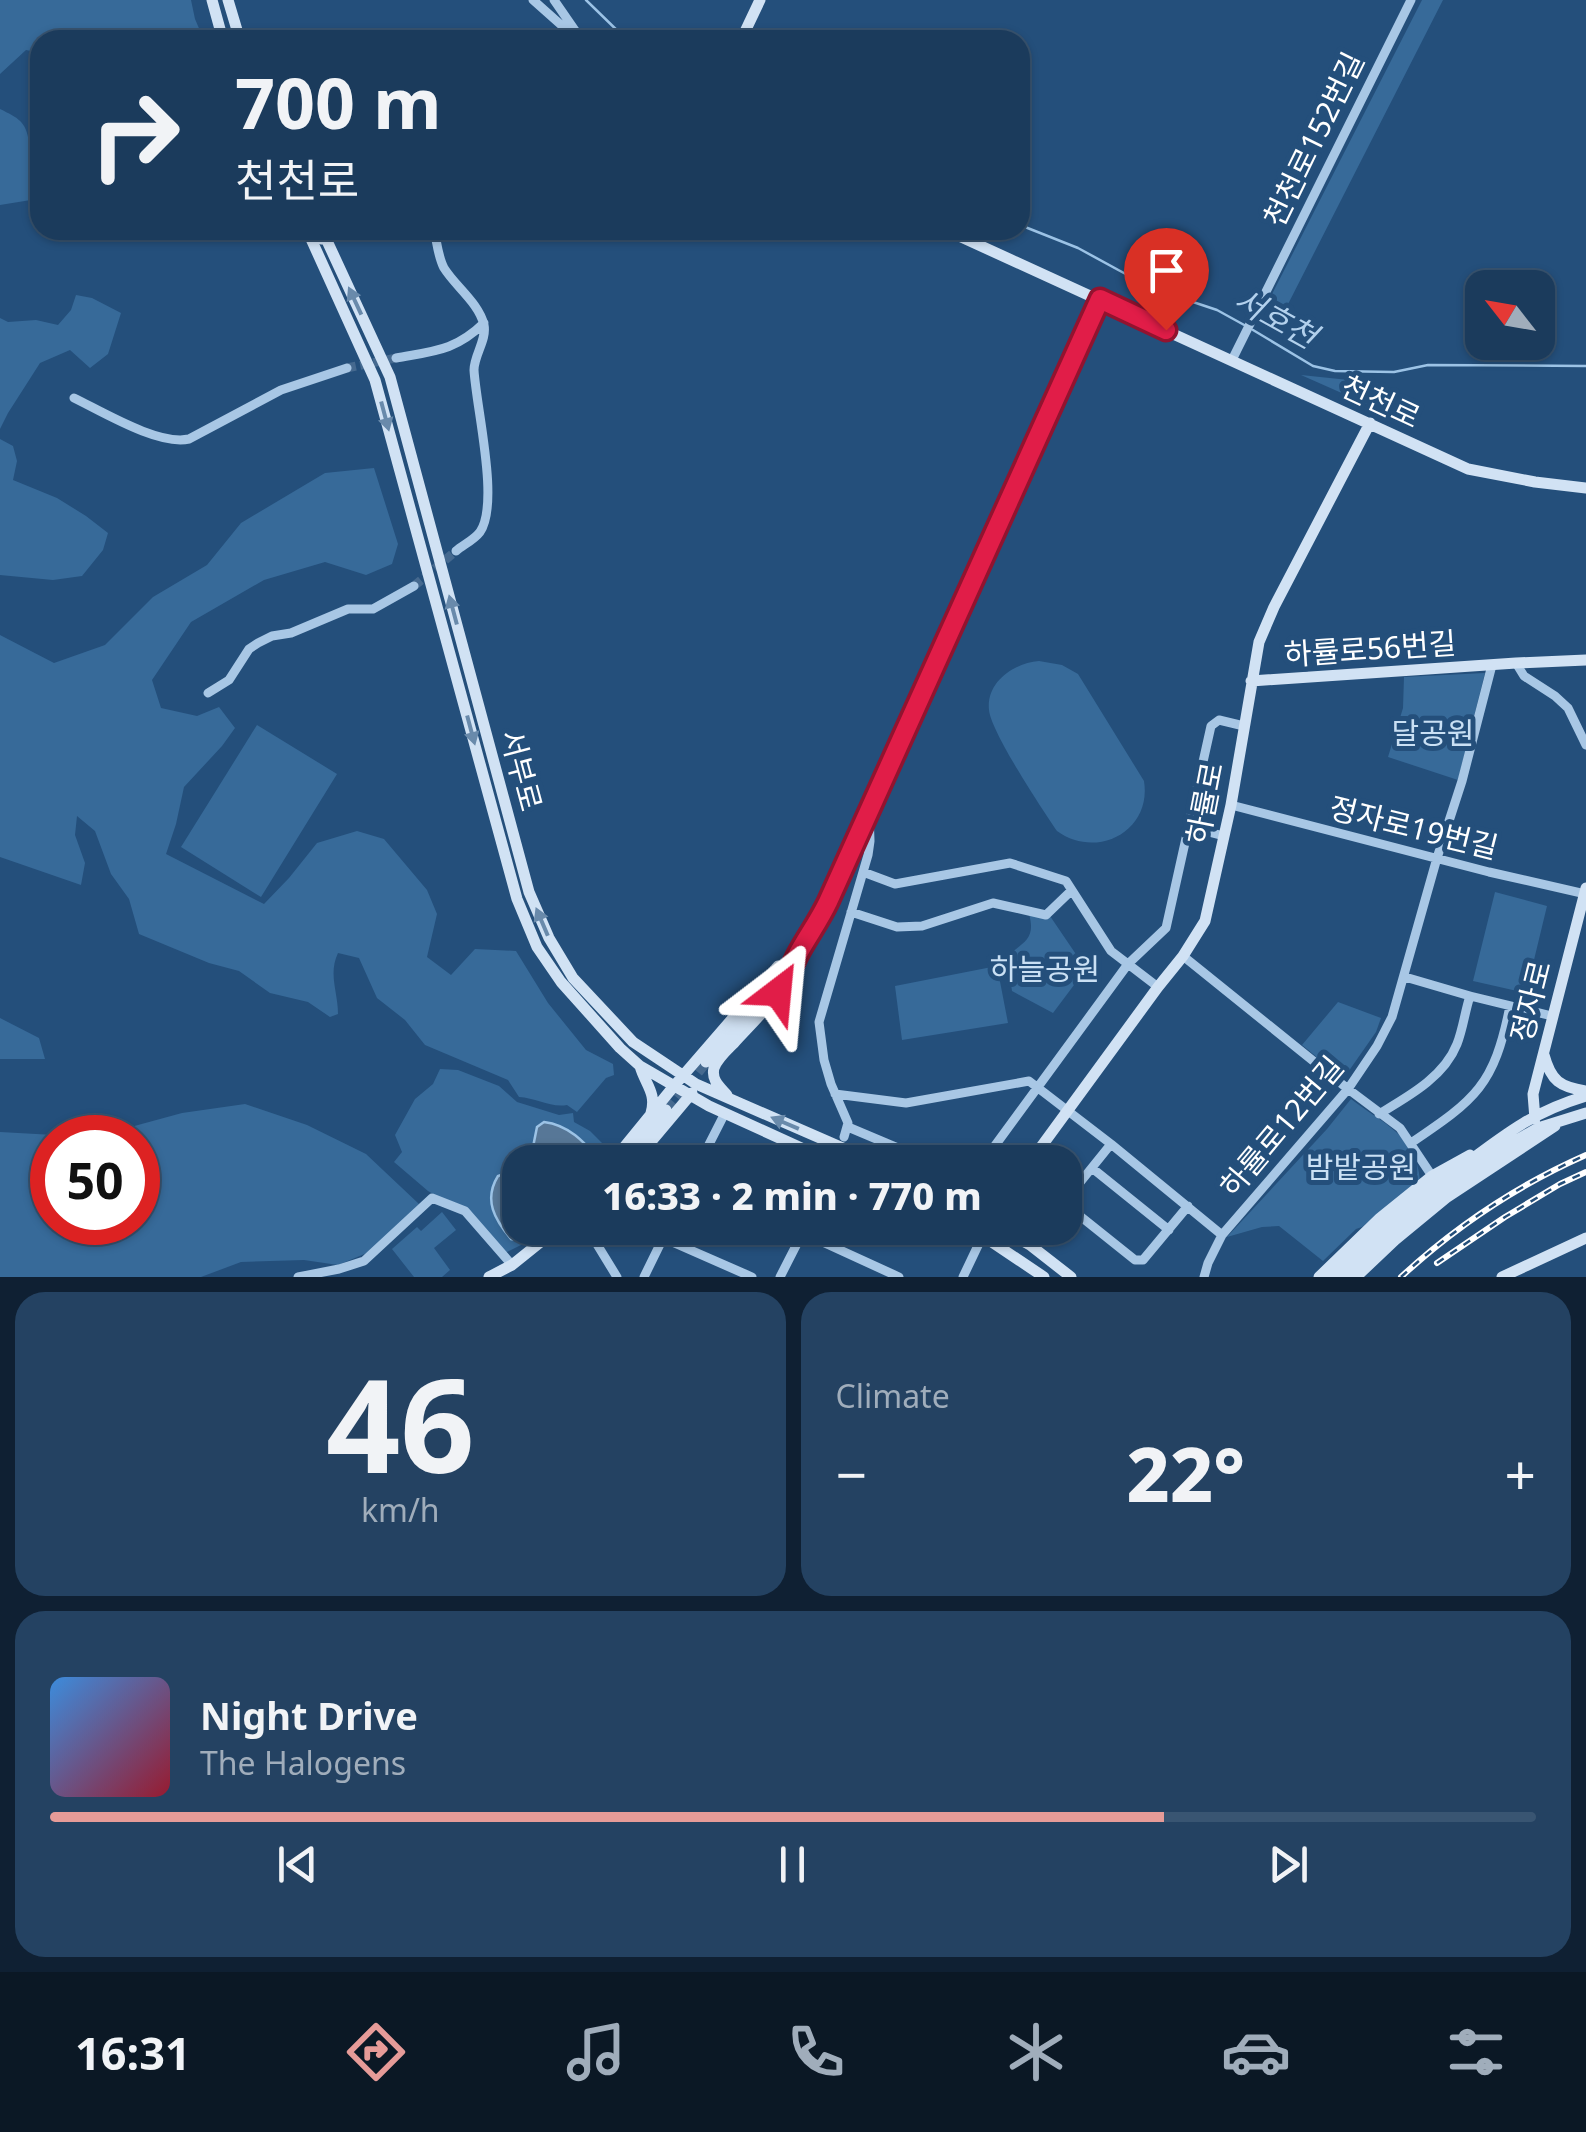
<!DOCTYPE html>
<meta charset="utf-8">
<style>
body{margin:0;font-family:"Noto Sans","Noto Sans KR",sans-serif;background:#244262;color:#f1f3f6;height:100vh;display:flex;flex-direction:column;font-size:38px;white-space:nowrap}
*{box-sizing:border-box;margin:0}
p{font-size:32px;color:#a0adbb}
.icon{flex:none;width:55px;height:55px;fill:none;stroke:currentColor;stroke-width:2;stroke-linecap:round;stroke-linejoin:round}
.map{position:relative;height:1277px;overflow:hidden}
.side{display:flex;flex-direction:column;gap:15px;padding:15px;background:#0f2033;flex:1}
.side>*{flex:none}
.top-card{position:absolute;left:30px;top:30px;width:1000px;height:210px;border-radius:30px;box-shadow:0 2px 8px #0004,0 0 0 2px #395572;background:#1b3b5c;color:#f1f3f6;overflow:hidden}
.needle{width:65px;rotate:301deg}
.buttons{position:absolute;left:1465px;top:270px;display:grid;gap:20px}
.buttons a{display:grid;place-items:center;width:90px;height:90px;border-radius:20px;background:#1b3b5c;box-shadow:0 2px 8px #0004,0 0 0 2px #395572;font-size:50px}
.speed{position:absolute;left:30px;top:1115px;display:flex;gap:20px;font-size:50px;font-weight:700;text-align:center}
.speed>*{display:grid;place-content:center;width:130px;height:130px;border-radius:50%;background:#1b3b5c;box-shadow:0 2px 8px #0004,0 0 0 2px #395572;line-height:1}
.speed .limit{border:15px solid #d22;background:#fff;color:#111}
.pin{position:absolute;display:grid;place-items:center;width:85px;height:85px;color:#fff;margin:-102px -42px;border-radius:50% 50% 50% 0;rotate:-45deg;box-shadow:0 0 10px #0007}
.pin .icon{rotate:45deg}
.me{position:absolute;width:110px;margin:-55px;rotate:29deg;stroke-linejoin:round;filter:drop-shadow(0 0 8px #0008)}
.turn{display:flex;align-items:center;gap:35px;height:210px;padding:0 40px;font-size:45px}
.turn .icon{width:130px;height:130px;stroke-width:2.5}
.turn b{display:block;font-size:70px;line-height:85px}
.big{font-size:75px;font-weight:800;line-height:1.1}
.side .widget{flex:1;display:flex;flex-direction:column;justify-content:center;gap:15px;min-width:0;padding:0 35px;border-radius:30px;background:#244262}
.side .dial{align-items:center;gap:0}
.dial b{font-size:130px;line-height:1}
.song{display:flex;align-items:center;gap:30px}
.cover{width:120px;height:120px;border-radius:15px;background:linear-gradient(135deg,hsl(210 70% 55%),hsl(350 70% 35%))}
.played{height:10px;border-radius:5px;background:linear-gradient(90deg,#e69b98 75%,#395572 75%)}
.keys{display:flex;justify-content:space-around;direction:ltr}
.heat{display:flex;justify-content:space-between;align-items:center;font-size:55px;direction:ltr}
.side .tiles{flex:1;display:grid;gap:15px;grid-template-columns:1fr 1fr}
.widget:last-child{grid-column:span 2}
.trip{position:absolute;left:502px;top:1145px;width:580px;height:100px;border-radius:30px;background:#1b3b5c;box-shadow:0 2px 8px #0004,0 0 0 2px #395572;font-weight:800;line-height:100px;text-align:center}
.tab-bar{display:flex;height:160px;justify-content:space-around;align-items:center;background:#0b1825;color:#a0adbb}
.tab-bar .icon{width:70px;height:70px}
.tab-bar .on{color:#e69b98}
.tab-bar b{font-size:45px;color:#f1f3f6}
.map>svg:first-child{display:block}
.green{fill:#376a99;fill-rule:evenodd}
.water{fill:#577797;stroke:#9cc3e6;stroke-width:2.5}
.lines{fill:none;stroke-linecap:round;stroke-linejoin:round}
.stream{stroke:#9cc3e6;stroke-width:2.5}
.street-tunnel{stroke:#45698f;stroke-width:9;stroke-dasharray:9 4.5;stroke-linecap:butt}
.secondary-tunnel{stroke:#45698f;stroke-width:11;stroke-dasharray:11 5.5;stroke-linecap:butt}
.street{stroke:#a8c7e5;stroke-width:9}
.secondary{stroke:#d1e2f4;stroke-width:11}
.rail-casing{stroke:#fff;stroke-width:6}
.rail{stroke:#244f7b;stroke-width:2.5;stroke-dasharray:8;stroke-linecap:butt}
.oneway{fill:#698aab}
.route-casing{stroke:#92132f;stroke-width:25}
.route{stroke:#e11d48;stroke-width:18}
.labels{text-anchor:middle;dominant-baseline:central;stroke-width:10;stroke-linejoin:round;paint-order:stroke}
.street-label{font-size:30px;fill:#fff;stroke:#244f7b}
.park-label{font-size:30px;fill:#cae0f4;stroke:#244f7b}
.water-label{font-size:32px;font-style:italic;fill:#b3d1ed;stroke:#244f7b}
</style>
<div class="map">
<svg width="1586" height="1277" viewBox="0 0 1586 1277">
<rect width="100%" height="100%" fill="#244f7b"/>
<!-- green -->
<path class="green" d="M0,0H191L195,19L204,40H40V53L26,50L0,74Z
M1422,0H1443L1284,312L1267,304Z
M0,109C18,118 26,121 29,142L40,149V201L37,199L0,205Z
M76,295L92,298L121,313L108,354L90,368L70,350L40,363L8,413L0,429V318L8,322L36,320L58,325L71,310Z
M1301,375L1387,384L1371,406Z
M0,439L13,446L17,461L13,480L57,498L86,516L108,533L103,550L82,576L53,580L0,575Z
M374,468L398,544L392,564L366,575L325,562L264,580L191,622L152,680L161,708L197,716L219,707L235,728L222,746L184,787L176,824L166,854L264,904L289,878L317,843L357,831L384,839L427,890L437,914L427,957L451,975L475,949L516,951L548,1003L586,1050L613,1064L614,1075L606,1078L577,1112L567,1105C551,1108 536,1098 519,1097L508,1080L425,1045L405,1020L377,998L359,958L338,953C328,974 338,992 338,1014L330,1017L308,1002L270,993L239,971L209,963L139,934L129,899L111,874L95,831L77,816L75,835L85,863L81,885L0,857V635L54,663L105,645L153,597L207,565L241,523L325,473Z
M1039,661L1062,665L1078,674L1144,781C1152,831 1097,860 1057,831C1042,809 991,732 989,710C986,682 1014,663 1039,661Z
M1485,673L1458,780L1388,757L1403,708L1404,677Z
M257,725L337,774L261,897L181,847Z
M1495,892L1547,906L1526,993L1473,981Z
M1029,914L1050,916L1086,969L1053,1013L1012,991L1007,956C1024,942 1036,939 1029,914Z
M997,966L1008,1023L902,1040L895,986Z
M1338,1002L1381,1018L1376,1032L1346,1075L1340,1076L1302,1045Z
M0,1018L39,1038L45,1059H0Z
M440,1069L458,1070L499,1086L517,1102L559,1115L573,1113L574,1122L590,1131L612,1153L604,1162H520V1228H547L529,1241L499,1256L460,1210L428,1191L394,1162L402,1152L395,1135L415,1099L433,1084Z
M1351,1099C1383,1124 1417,1135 1420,1181L1362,1227L1356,1229L1323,1261L1279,1226L1262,1227L1227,1237L1327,1129Z
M245,1104L307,1125L366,1154L419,1204L374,1250L338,1265L304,1260L241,1262L201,1277H0V1132L72,1136L116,1131L182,1113ZM52,1138H138V1222H52Z
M442,1212L456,1230L434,1248L450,1270L442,1277H414L392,1249L417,1227L421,1231Z"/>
<!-- water -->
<path class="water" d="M544,1122C569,1125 584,1142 600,1160L598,1162H530L537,1127Z
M520,1168V1228H540L521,1241L511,1239C495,1220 483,1200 498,1176Z"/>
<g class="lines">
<!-- stream -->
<path class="stream" d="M586,0L627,40
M1020,225L1078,248L1133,278L1178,297L1217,310L1246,326
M1253,330L1313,366L1335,371L1394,372L1428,365L1586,366"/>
<!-- street-tunnel -->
<path class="street-tunnel" d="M347,368L396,358
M414,586L456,551"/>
<!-- secondary-tunnel -->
<path class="secondary-tunnel" d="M666,1110L706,1062"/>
<!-- street -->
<path class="street" d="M533,0L578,40
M554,0L581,39
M434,230C437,242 438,257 444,268C455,286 479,303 484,325C487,340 474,355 474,370C476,407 500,503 480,532C474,540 463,545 456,551
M396,358C434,351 455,351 484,323
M1232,360L1411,0
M74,398C103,412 159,446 189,439L281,390L347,368
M1516,663L1524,676L1555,696L1568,708L1586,745
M208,693L229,680L249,649L258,643L272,636L291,633L348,609H373L414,586
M1231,805L1489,872L1586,894
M1189,827L1224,836
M863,872L895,884L1010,863L1066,881L1111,951L1158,987
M851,912L897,927L922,926L993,903L1046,915L1072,890
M1183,956L1348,1089L1400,1128L1432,1176
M1405,977L1470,996L1552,1016
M835,1094L906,1103L1029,1081L1111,1144L1222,1235
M1379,1114C1409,1096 1444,1077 1457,1044C1463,1029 1465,1011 1470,996
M848,1127L931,1162
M844,1137L848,1123L831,1084L824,1060L819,1022L868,855L870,841L869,813
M1411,1143C1476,1099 1494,1086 1510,1006
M700,1162L725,1113
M983,1162L1128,964L1166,928L1211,726L1219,720L1244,726
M1092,1168L1169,1230
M1065,1201L1111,1144
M1065,1204L1135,1260H1143L1188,1206
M587,1228L617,1277
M792,1228L899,1277
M663,1238L752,1277
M298,1277L339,1269L364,1261L432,1198L465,1211L512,1265
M644,1277L668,1228
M780,1277L804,1230
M963,1277L983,1235
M1204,1277L1208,1263L1222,1235L1348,1089L1377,1046L1392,1017L1437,858L1462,781L1492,665"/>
<!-- secondary -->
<path class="secondary" d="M212,0L223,40
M228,0L240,40
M741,40L760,0
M307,230L375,380L517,899L537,947L561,982L620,1048L640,1066L709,1106L832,1162
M322,230L390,377L529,892L549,938L573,978L633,1042L696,1084L875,1162
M946,230L1468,469L1535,482L1586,488
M322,239L342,230
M1251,681L1516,663L1586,660
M1544,1055C1551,1081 1560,1087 1586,1091
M706,1062L798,954L815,928L1099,299
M640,1066C645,1084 657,1093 651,1113
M727,1095C720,1087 711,1080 714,1068C717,1059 727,1050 734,1043C755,1020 781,996 793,967
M1535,1119L1533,1094L1586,888
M612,1162L674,1086L778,966
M623,1162L666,1110
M634,1162L692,1093
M1030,1162L1158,987L1183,956L1205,921L1231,805L1259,642L1274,607L1370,423
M971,1228L1044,1277
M999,1228L1030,1245L1071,1277
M489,1277L512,1265L558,1228
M1319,1277L1380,1218L1432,1176L1470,1155
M1331,1277C1368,1234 1415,1201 1460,1168C1504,1135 1532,1112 1586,1096
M1343,1277L1390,1232L1441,1191L1488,1157L1538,1128L1586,1113
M1356,1277L1395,1240L1446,1198L1555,1126
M1502,1277L1586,1238"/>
<!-- rail casing -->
<g class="rail-casing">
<path id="rail" d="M1437,1263L1505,1217L1560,1184L1586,1172
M1401,1277C1455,1227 1518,1185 1586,1155"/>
</g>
<!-- rail -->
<use href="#rail" class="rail"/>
</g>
<!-- one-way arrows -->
<defs><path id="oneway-solid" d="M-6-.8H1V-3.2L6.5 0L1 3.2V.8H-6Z" transform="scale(2.5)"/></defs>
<g class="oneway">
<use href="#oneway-solid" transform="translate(355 301) rotate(-115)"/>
<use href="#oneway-solid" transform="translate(385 416) rotate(75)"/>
<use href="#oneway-solid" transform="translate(453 610) rotate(-105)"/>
<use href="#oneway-solid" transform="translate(471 730) rotate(75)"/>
<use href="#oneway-solid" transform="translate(542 922) rotate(-113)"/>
<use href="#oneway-solid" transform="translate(785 1123) rotate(-157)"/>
</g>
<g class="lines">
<!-- route casing -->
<g class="route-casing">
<path id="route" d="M778,992C787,979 791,968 798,954C807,937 819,921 828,902L1100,299L1166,330"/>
</g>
<!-- route -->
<use href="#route" class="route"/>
</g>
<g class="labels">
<!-- street labels -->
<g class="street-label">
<text transform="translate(1313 139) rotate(-64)">천천로152번길</text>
<text transform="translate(1381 401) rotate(25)">천천로</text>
<text transform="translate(1370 648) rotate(-4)">하률로56번길</text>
<text transform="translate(522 770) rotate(75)">서부로</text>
<text transform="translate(1204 803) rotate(-79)">하률로</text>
<text transform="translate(1414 827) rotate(14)">정자로19번길</text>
<text transform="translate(1530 1001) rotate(-76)">정자로</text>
<text transform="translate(1281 1126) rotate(-50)">하률로12번길</text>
</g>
<!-- park labels -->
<g class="park-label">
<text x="1433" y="732">달공원</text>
<text x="1045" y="968">하늘공원</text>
<text x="1361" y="1166">밤밭공원</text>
</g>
<!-- water labels -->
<g class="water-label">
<text transform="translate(1276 317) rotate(29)">서호천</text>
</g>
</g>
</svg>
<div class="buttons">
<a><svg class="needle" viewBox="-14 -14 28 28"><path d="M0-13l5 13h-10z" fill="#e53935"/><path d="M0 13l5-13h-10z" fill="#a0adbb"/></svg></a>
</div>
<div class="speed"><div class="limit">50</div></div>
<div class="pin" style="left:1166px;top:330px;background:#d93025"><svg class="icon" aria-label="arrive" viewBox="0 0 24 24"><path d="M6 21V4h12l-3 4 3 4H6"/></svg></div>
<svg class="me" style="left:778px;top:992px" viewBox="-20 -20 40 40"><path d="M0-17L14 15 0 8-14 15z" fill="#e11d48" stroke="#fff" stroke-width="4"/></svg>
<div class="trip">16:33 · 2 min · 770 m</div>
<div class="top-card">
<div class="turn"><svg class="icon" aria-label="right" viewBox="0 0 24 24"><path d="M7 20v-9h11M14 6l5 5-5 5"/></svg><div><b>700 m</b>천천로</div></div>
</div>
</div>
<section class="side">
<div class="tiles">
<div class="widget dial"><b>46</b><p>km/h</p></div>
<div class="widget"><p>Climate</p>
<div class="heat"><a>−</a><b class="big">22°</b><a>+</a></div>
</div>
<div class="widget">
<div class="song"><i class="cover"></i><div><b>Night Drive</b><p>The Halogens</p></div></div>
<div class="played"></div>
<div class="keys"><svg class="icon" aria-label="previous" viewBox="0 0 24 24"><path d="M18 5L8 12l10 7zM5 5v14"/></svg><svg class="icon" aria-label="pause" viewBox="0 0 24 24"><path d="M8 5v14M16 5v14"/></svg><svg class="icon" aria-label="next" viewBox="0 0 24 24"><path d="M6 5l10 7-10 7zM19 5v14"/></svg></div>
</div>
</div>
</section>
<nav class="tab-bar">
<b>16:31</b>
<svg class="icon on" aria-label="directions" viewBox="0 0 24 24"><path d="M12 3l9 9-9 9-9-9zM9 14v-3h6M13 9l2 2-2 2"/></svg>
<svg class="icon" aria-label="music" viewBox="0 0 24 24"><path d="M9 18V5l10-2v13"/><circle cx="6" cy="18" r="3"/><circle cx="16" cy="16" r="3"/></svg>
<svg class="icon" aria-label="phone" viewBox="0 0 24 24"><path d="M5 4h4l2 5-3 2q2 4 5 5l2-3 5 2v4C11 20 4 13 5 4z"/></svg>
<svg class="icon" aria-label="climate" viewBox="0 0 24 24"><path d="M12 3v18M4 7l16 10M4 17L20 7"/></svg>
<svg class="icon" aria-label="car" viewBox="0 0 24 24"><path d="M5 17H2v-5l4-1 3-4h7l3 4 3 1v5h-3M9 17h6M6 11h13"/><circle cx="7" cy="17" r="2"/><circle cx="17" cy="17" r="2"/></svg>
<svg class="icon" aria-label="filters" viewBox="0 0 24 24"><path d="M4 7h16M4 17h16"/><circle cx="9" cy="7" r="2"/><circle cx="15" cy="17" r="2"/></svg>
</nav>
